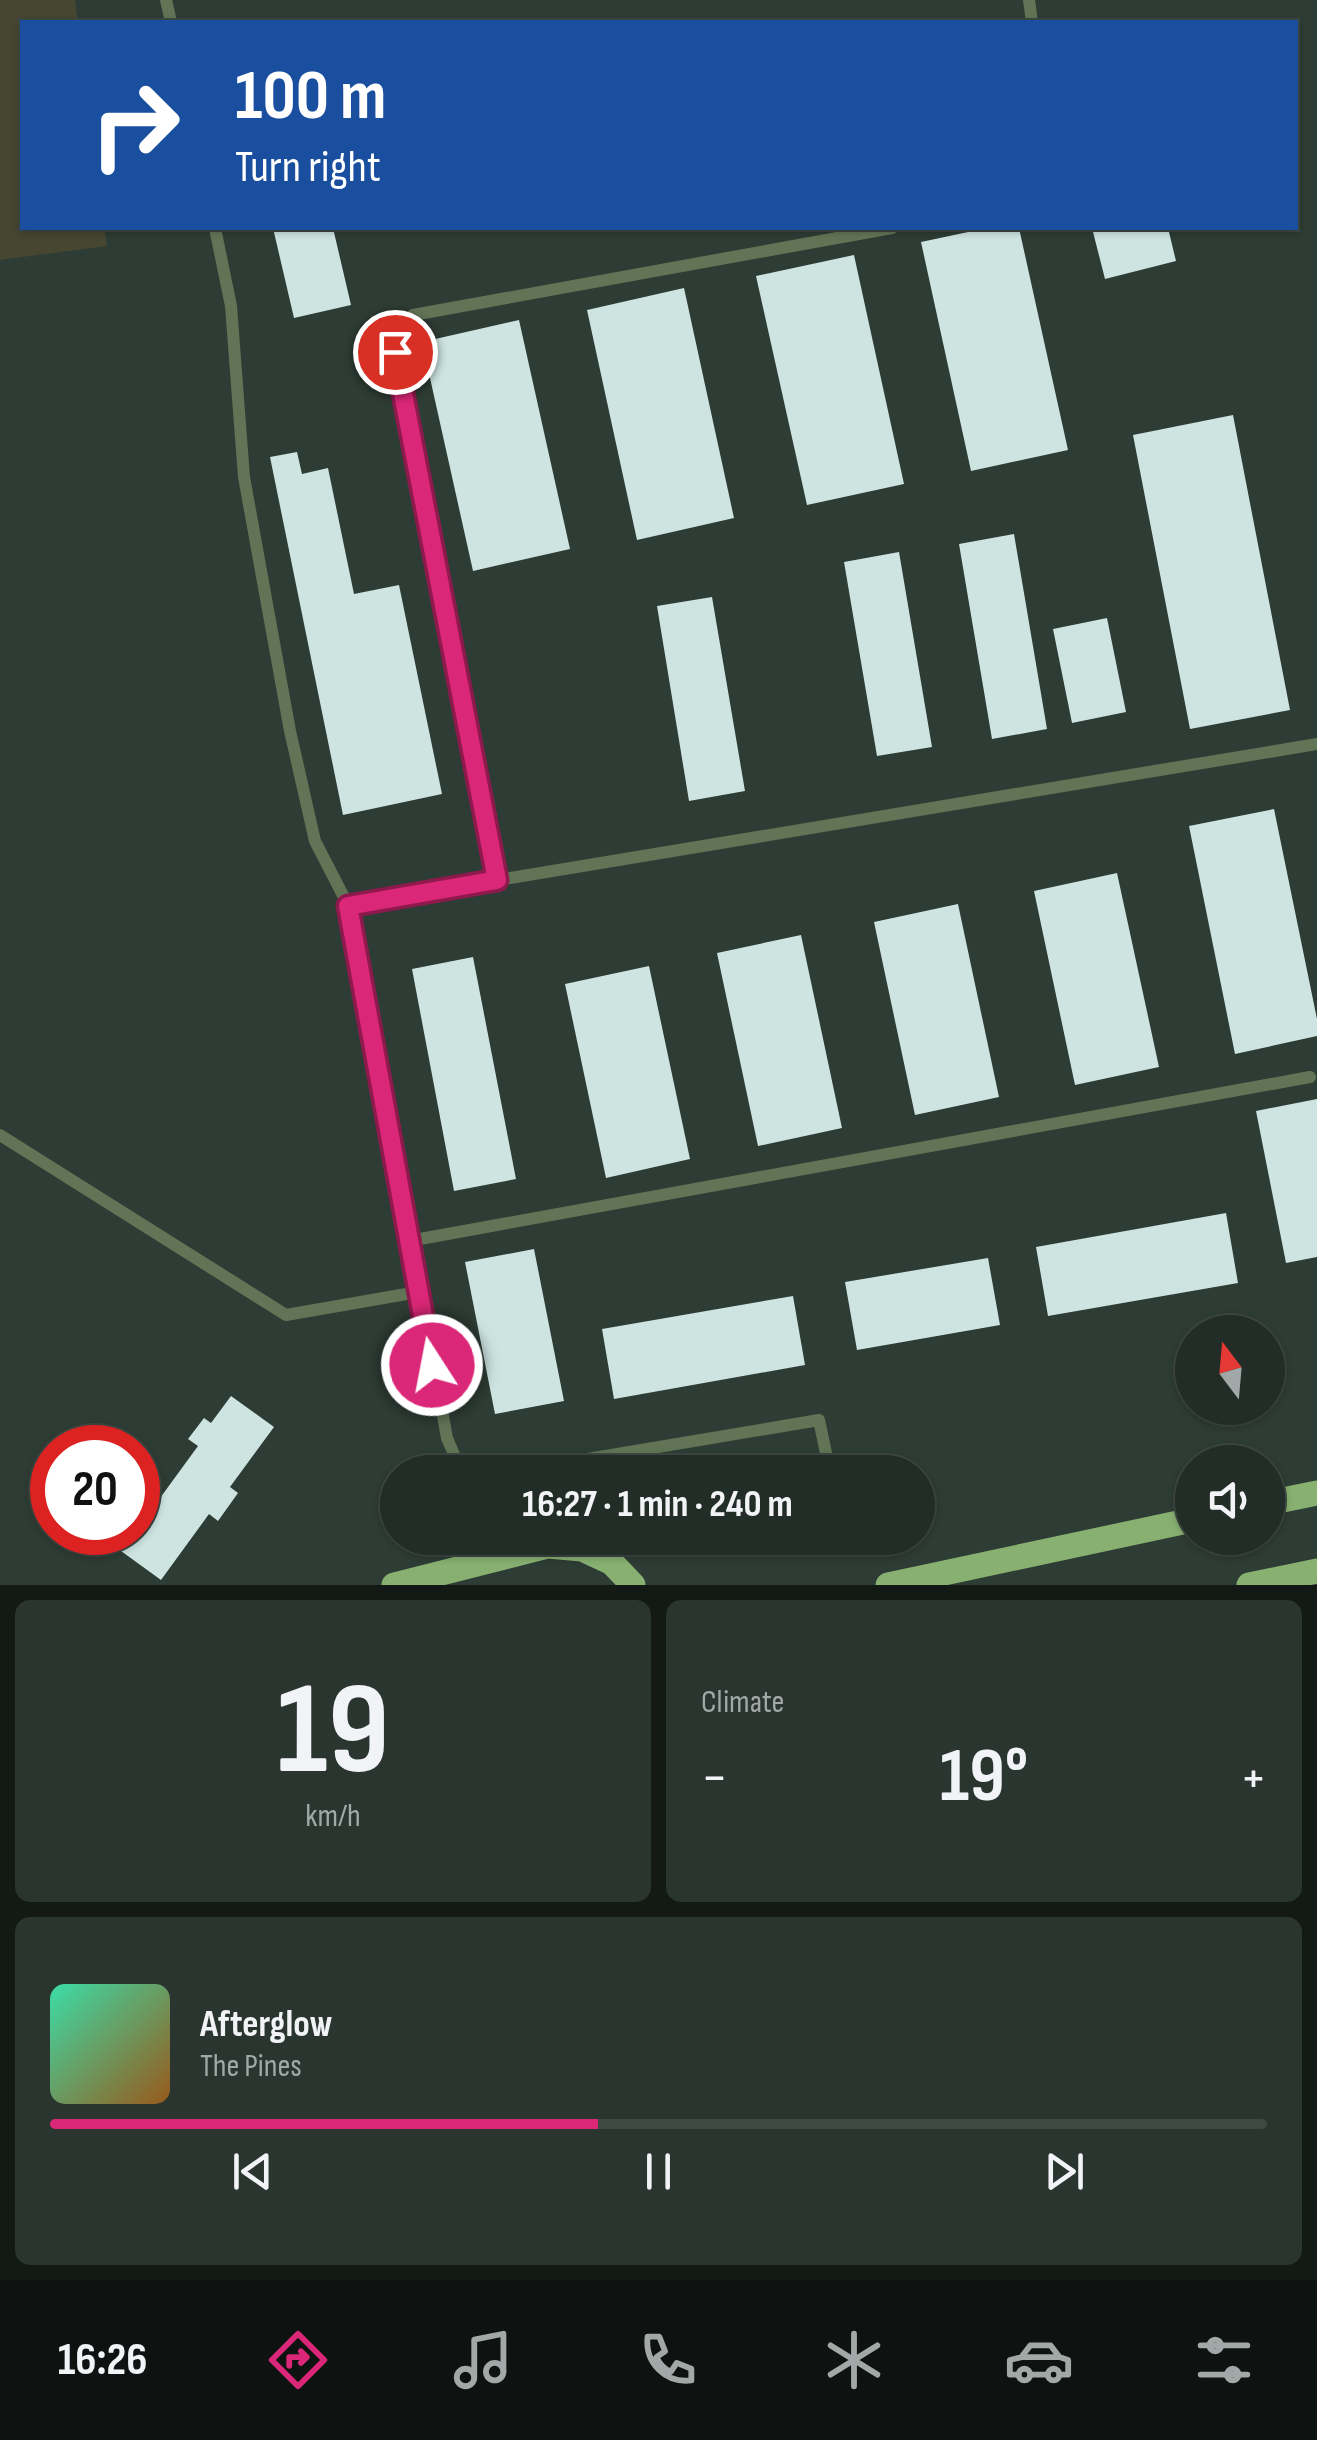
<!DOCTYPE html>
<meta charset="utf-8">
<style>
body{margin:0;font-family:"Sofia Sans Condensed",sans-serif;background:#2a352f;color:#f1f3f6;height:100vh;display:flex;flex-direction:column;font-size:38px;white-space:nowrap}
*{box-sizing:border-box;margin:0}
p{font-size:32px;color:#a2a8a7}
.icon{flex:none;width:55px;height:55px;fill:none;stroke:currentColor;stroke-width:2;stroke-linecap:round;stroke-linejoin:round}
.map{position:relative;height:1585px;overflow:hidden}
.details{display:flex;flex-direction:column;gap:15px;padding:15px;background:#131915;flex:1}
.details>*{flex:none}
.guide{position:absolute;left:20px;top:20px;width:1278px;height:210px;border-radius:0px;box-shadow:0 2px 8px #0004,0 0 0 2px #3f4944;background:#1a4fa0;color:#fff;overflow:hidden}
.needle{width:65px;rotate:344deg}
.fabs{position:absolute;left:1175px;top:1315px;display:grid;gap:20px}
.fabs a{display:grid;place-items:center;width:110px;height:110px;border-radius:50%;background:#222d27;box-shadow:0 2px 8px #0004,0 0 0 2px #3f4944;font-size:50px}
.speed{position:absolute;left:30px;top:1425px;display:flex;gap:20px;font-size:50px;font-weight:700;text-align:center}
.speed>*{display:grid;place-content:center;width:130px;height:130px;border-radius:50%;background:#222d27;box-shadow:0 2px 8px #0004,0 0 0 2px #3f4944;line-height:1}
.speed .limit{border:15px solid #d22;background:#fff;color:#111}
.pin{position:absolute;display:grid;place-items:center;width:85px;height:85px;color:#fff;margin:-42px;border:5px solid #fff;border-radius:50%;box-shadow:0 2px 10px #0007}
.me{position:absolute;width:110px;margin:-55px;rotate:349deg;stroke-linejoin:round;filter:drop-shadow(0 0 8px #0008)}
.turn{display:flex;align-items:center;gap:35px;height:210px;padding:0 50px;font-size:45px}
.turn .icon{width:130px;height:130px;stroke-width:2.5}
.turn b{display:block;font-size:70px;line-height:85px}
.big{font-size:75px;font-weight:700;line-height:1.1}
.details .card{flex:1;display:flex;flex-direction:column;justify-content:center;gap:15px;min-width:0;padding:0 35px;border-radius:15px;background:#2a352f}
.details .dial{align-items:center;gap:0}
.dial b{font-size:130px;line-height:1}
.song{display:flex;align-items:center;gap:30px}
.cover{width:120px;height:120px;border-radius:15px;background:linear-gradient(135deg,hsl(160 70% 55%),hsl(30 70% 35%))}
.played{height:10px;border-radius:5px;background:linear-gradient(90deg,#db2777 45%,#3f4944 45%)}
.keys{display:flex;justify-content:space-around;direction:ltr}
.heat{display:flex;justify-content:space-between;align-items:center;font-size:55px;direction:ltr}
.details .tiles{flex:1;display:grid;gap:15px;grid-template-columns:1fr 1fr}
.card:last-child{grid-column:span 2}
.trip{position:absolute;left:380px;top:1455px;width:555px;height:100px;border-radius:50px;background:#222d27;box-shadow:0 2px 8px #0004,0 0 0 2px #3f4944;font-weight:700;line-height:100px;text-align:center}
.dock{display:flex;height:160px;justify-content:space-around;align-items:center;background:#0e1210;color:#a2a8a7}
.dock .icon{width:70px;height:70px}
.dock .selected{color:#db2777}
.dock b{font-size:45px;color:#f1f3f6}
.map>svg:first-child{display:block}
.green{fill:#464631}
.building{fill:#cde4e1}
.lines{fill:none;stroke-linecap:round;stroke-linejoin:round}
.service{stroke:#617556;stroke-width:12}
.primary{stroke:#88b071;stroke-width:25}
.route-casing{stroke:#8e194d;stroke-width:25}
.route{stroke:#db2777;stroke-width:18}
</style>
<div class="map">
<svg width="1317" height="1585" viewBox="0 0 1317 1585">
<rect width="100%" height="100%" fill="#2d3c34"/>
<!-- green -->
<path class="green" d="M0,0H75L78,22H22V228H104L107,246L0,260Z"/>
<!-- building -->
<path class="building" d="M273,228H333L351,305L294,318Z
M987,228H1019L1068,450L971,471L921,242Z
M1092,228H1168L1176,261L1105,279Z
M854,255L904,484L807,505L756,276Z
M684,288L734,518L637,540L587,310Z
M519,320L570,549L473,571L422,342Z
M1233,415L1290,710L1190,729L1133,435Z
M297,452L302,474L328,468L354,594L399,585L442,794L343,815L270,457Z
M1014,534L1047,729L992,739L959,544Z
M899,552L932,747L877,756L844,562Z
M712,597L745,791L689,801L657,606Z
M1107,618L1126,712L1072,723L1053,629Z
M1274,809L1317,1019V1036L1235,1054L1189,826Z
M1117,873L1159,1067L1075,1085L1034,891Z
M958,904L999,1097L915,1115L874,922Z
M801,935L842,1128L758,1146L717,953Z
M473,957L516,1179L454,1191L412,969Z
M649,966L690,1159L606,1178L565,984Z
M1317,1099V1257L1286,1263L1256,1111Z
M1226,1213L1238,1283L1048,1316L1036,1247Z
M534,1249L564,1401L495,1414L465,1262Z
M988,1258L1000,1325L857,1350L845,1282Z
M793,1296L805,1365L614,1399L602,1329Z
M231,1396L274,1427L230,1487L238,1493L218,1521L209,1514L161,1580L121,1551L135,1532H138V1512L144,1504L152,1509L198,1446L188,1439L204,1418L211,1423Z"/>
<g class="lines">
<!-- service -->
<path class="service" d="M166,0L171,22
M1029,0L1032,22
M215,228L231,306L244,477L290,731L315,841L348,905
M497,881L395,352L396,327L413,315L892,228
M0,1135L286,1315L418,1292
M409,1241L1310,1077
M475,1472L459,1466L447,1438L348,905L1317,744
M510,1472L819,1420L830,1472"/>
<!-- primary -->
<path class="primary" d="M1268,1503L1317,1493
M394,1585L548,1546L582,1549L612,1563L633,1585
M888,1585L1192,1520
M1249,1585L1317,1571"/>
</g>
<g class="lines">
<!-- route casing -->
<g class="route-casing">
<path id="route" d="M395,352L497,880L348,906L432,1365"/>
</g>
<!-- route -->
<use href="#route" class="route"/>
</g>
</svg>
<div class="fabs">
<a><svg class="needle" viewBox="-14 -14 28 28"><path d="M0-13l5 13h-10z" fill="#e53935"/><path d="M0 13l5-13h-10z" fill="#a2a8a7"/></svg></a>
<a><svg class="icon" aria-label="sound" viewBox="0 0 24 24"><path d="M4 9h4l5-4v14l-5-4H4zM17 9q2 3 0 6"/></svg></a>
</div>
<div class="speed"><div class="limit">20</div></div>
<div class="pin" style="left:395px;top:352px;background:#d93025"><svg class="icon" aria-label="arrive" viewBox="0 0 24 24"><path d="M6 21V4h12l-3 4 3 4H6"/></svg></div>
<svg class="me" style="left:432px;top:1365px" viewBox="-20 -20 40 40"><circle r="17" fill="#db2777" stroke="#fff" stroke-width="3"/><path d="M0-11L8 9 0 5-8 9z" fill="#fff"/></svg>
<div class="trip">16:27 · 1 min · 240 m</div>
<div class="guide">
<div class="turn"><svg class="icon" aria-label="right" viewBox="0 0 24 24"><path d="M7 20v-9h11M14 6l5 5-5 5"/></svg><div><b>100 m</b>Turn right</div></div>
</div>
</div>
<section class="details">
<div class="tiles">
<div class="card dial"><b>19</b><p>km/h</p></div>
<div class="card"><p>Climate</p>
<div class="heat"><a>−</a><b class="big">19°</b><a>+</a></div>
</div>
<div class="card">
<div class="song"><i class="cover"></i><div><b>Afterglow</b><p>The Pines</p></div></div>
<div class="played"></div>
<div class="keys"><svg class="icon" aria-label="previous" viewBox="0 0 24 24"><path d="M18 5L8 12l10 7zM5 5v14"/></svg><svg class="icon" aria-label="pause" viewBox="0 0 24 24"><path d="M8 5v14M16 5v14"/></svg><svg class="icon" aria-label="next" viewBox="0 0 24 24"><path d="M6 5l10 7-10 7zM19 5v14"/></svg></div>
</div>
</div>
</section>
<nav class="dock">
<b>16:26</b>
<svg class="icon selected" aria-label="directions" viewBox="0 0 24 24"><path d="M12 3l9 9-9 9-9-9zM9 14v-3h6M13 9l2 2-2 2"/></svg>
<svg class="icon" aria-label="music" viewBox="0 0 24 24"><path d="M9 18V5l10-2v13"/><circle cx="6" cy="18" r="3"/><circle cx="16" cy="16" r="3"/></svg>
<svg class="icon" aria-label="phone" viewBox="0 0 24 24"><path d="M5 4h4l2 5-3 2q2 4 5 5l2-3 5 2v4C11 20 4 13 5 4z"/></svg>
<svg class="icon" aria-label="climate" viewBox="0 0 24 24"><path d="M12 3v18M4 7l16 10M4 17L20 7"/></svg>
<svg class="icon" aria-label="car" viewBox="0 0 24 24"><path d="M5 17H2v-5l4-1 3-4h7l3 4 3 1v5h-3M9 17h6M6 11h13"/><circle cx="7" cy="17" r="2"/><circle cx="17" cy="17" r="2"/></svg>
<svg class="icon" aria-label="filters" viewBox="0 0 24 24"><path d="M4 7h16M4 17h16"/><circle cx="9" cy="7" r="2"/><circle cx="15" cy="17" r="2"/></svg>
</nav>
